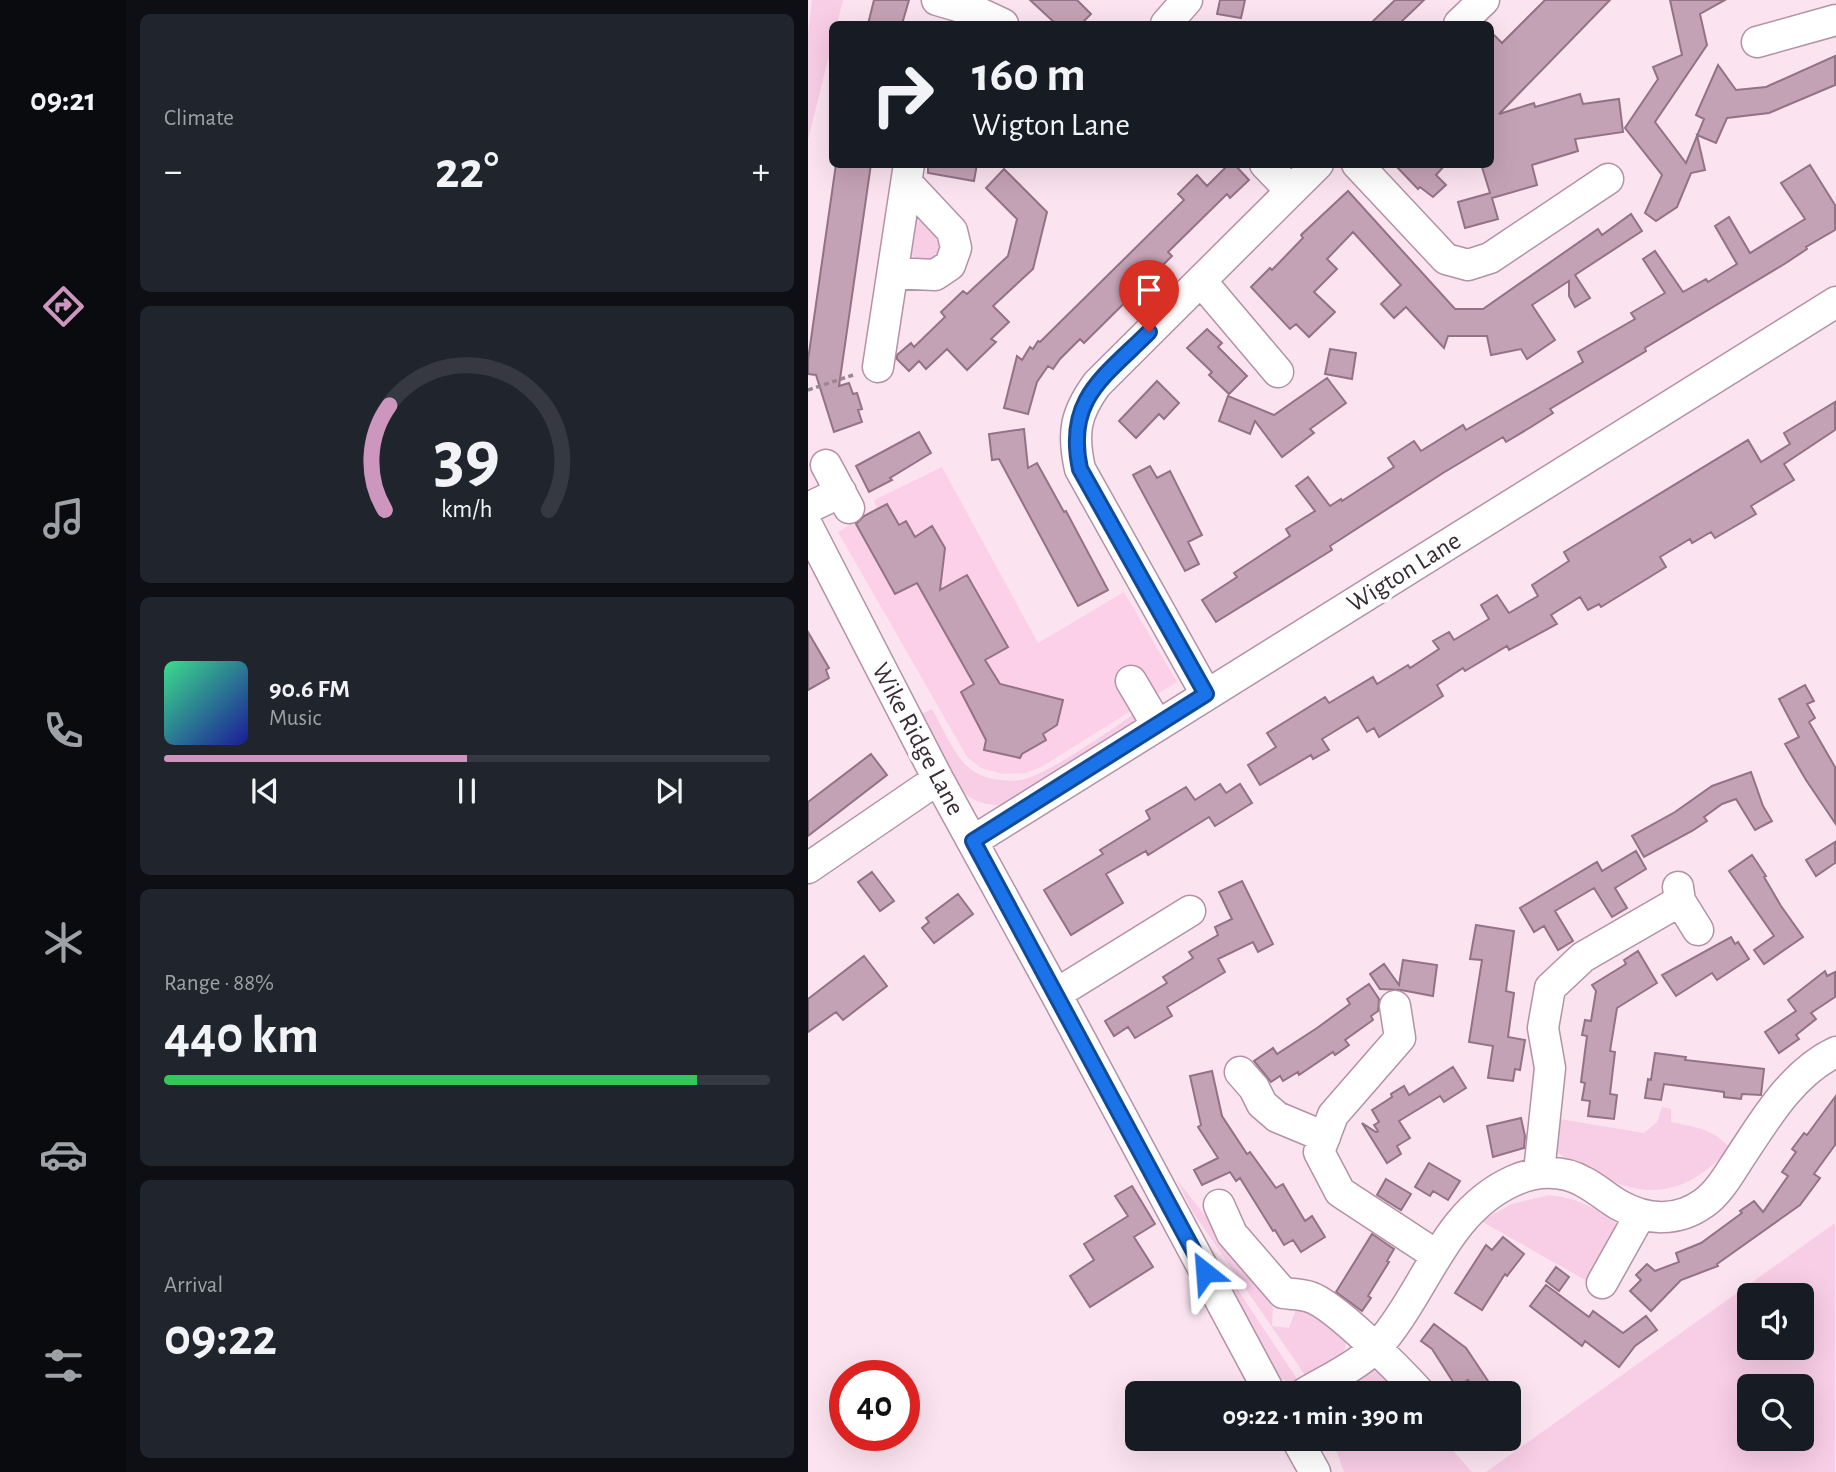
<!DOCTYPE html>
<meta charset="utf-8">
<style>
body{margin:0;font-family:"Alegreya Sans",sans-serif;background:#20242c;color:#f1f3f6;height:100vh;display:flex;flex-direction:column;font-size:26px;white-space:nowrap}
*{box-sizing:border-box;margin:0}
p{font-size:23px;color:#9ea1a6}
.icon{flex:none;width:38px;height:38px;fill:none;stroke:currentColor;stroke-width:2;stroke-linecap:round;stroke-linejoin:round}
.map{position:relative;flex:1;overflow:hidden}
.sheet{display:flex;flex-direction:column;gap:14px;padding:14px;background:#0d0f14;width:682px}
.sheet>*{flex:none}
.top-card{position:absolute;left:21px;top:21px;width:665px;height:147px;border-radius:10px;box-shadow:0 7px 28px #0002;background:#171b24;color:#f1f3f6;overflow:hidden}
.buttons{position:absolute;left:929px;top:1283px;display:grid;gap:14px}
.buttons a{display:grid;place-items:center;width:77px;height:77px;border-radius:10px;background:#171b24;box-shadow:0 7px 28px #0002;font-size:35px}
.speed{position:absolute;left:21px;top:1360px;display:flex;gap:14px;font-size:35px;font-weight:700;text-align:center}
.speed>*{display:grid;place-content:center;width:91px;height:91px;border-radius:50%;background:#171b24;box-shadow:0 7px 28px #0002;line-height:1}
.speed .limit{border:10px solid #d22;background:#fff;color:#111}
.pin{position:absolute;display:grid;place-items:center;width:60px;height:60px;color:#fff;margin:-72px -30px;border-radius:50% 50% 50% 0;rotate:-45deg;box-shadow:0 0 7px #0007}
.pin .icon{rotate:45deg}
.me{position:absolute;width:77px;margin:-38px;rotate:332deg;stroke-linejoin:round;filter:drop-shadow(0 0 5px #0008)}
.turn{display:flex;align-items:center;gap:24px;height:147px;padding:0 28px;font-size:32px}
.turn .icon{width:91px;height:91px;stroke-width:2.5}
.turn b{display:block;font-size:49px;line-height:60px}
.big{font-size:52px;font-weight:600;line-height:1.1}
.sheet .widget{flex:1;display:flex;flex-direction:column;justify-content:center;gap:10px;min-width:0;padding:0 24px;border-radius:10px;background:#20242c}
.sheet .dial{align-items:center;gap:0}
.dial svg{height:182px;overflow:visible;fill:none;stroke:#363941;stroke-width:7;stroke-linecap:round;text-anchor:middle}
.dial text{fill:#f1f3f6;stroke:none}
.song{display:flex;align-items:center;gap:21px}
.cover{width:84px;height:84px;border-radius:10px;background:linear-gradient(135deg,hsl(150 70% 55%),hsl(240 70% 35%))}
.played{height:7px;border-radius:4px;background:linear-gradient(90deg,#cc96be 50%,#363941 50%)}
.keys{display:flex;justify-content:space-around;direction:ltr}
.heat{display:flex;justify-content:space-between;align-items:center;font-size:38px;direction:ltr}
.charge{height:10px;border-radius:5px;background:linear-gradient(90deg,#34c759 88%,#363941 0)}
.trip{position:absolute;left:317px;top:1381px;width:396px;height:70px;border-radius:10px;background:#171b24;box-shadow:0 7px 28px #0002;font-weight:600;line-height:70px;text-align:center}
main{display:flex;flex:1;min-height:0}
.tabs{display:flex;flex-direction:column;width:126px;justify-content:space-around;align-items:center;background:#090b0e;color:#9ea1a6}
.tabs .icon{width:49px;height:49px}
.tabs .on{color:#cc96be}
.tabs b{font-size:32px;color:#f1f3f6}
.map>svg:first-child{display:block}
.built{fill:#fcd0e9}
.green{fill:#f8cde6;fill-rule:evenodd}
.building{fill:#c4a2b5;stroke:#937285;stroke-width:2}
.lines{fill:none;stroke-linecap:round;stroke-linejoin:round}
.minor-casing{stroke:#b492a5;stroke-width:33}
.path{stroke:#998791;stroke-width:3.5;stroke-dasharray:5 3.5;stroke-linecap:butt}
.minor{stroke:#fff;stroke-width:30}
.route-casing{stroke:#114b97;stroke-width:18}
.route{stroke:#1a73e8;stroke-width:12}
.labels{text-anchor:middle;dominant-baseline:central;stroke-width:7;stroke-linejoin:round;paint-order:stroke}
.street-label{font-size:26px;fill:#392b33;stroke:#fff}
</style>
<main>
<nav class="tabs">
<b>09:21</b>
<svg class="icon on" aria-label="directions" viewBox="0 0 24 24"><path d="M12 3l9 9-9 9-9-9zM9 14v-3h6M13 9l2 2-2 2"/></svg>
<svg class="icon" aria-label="music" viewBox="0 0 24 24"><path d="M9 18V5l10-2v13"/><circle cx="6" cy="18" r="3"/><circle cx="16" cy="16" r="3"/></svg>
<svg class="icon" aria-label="phone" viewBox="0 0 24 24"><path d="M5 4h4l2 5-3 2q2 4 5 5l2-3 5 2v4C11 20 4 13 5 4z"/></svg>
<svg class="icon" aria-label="climate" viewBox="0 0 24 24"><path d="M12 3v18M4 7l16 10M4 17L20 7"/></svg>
<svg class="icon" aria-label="car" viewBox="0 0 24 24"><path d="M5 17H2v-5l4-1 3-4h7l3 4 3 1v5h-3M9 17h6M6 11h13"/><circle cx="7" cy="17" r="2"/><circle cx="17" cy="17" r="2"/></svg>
<svg class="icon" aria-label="filters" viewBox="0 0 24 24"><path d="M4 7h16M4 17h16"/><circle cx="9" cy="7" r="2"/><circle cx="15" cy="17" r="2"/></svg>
</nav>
<section class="sheet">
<div class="widget"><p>Climate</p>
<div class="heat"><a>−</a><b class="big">22°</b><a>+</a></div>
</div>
<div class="widget dial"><svg viewBox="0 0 100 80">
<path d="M14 69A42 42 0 1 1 86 69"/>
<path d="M14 69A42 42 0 0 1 16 23" stroke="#cc96be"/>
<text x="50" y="56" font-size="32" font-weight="700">39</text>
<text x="50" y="72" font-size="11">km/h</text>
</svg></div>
<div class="widget">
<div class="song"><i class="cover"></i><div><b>90.6 FM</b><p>Music</p></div></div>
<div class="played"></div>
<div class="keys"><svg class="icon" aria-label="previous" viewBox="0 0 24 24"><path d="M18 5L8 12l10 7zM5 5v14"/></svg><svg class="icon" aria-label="pause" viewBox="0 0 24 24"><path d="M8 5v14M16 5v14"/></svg><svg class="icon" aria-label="next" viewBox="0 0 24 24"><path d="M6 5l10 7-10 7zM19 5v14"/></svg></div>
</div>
<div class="widget"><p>Range · 88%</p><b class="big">440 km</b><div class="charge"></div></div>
<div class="widget"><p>Arrival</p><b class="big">09:22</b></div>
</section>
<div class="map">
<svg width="1028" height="1472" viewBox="0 0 1028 1472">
<rect width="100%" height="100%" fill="#fbe4f0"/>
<!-- built -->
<path class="built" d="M134,467L230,643L316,592L369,682L235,766L218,773L195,774L173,768L159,757L30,532L69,509L66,500Z"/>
<!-- green -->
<path class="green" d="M4,0H35L29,24H24V43L0,140V33Z
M110,213L137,246L127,261H110L102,253L103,218Z
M124,709C134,726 146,756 161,768C174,779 196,782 212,780C237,777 305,728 329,712L328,723L200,804C145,812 133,758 112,718L113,714Z
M854,1107L863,1109V1122C889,1128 904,1128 922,1148C893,1179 862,1199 817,1186C807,1183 797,1176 788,1171C772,1164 757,1162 746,1148V1118L836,1133L849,1122Z
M369,1180L460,1295L465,1309L464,1326L481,1328L488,1309L496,1306L535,1335C547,1358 513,1367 497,1375L384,1211Z
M741,1195C772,1198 787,1209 812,1226L784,1278L777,1280L673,1221L704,1204Z
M383,1219L491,1382L483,1383L467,1376Z
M1027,1223V1472H678ZM994,1295V1348H942V1295ZM994,1386V1438H942V1386Z
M572,1366L595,1393H532Z
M524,1439H635L664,1472H536Z"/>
<!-- building -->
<path class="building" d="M66,0H101L94,24H60Z
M222,0H269L283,14L273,24H248Z
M412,0H437L433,18L409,14Z
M587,0H616L591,24H562Z
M737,0H802L691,114L726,103L727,107L772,94L775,104L811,99L815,132L767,139L770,151L724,165L729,185L684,198L690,219L657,228L650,202L682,193L673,164H682V31L694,43Z
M862,0H917L892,14L899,45L847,122L878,163L896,119L888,115L910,65L928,90L958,87L1027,56V85L961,113L919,118L908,143L889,135L897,170L883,173L869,207L848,221L837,213L854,175L817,128L850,79L845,67L874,55Z
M28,164H63L31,386L41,383L45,394L49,393L54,409L50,410L54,422L26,432L8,375L0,374V360Z
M120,164H169L166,181L120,173Z
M421,164H426L441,180L422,198L419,194L360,252L364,256L276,343L272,339L252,359L245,369L240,366L229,382L220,414L196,408L209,356L214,360L222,347L225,349L230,341L232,342L376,200L370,194L389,175L399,186Z
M586,164H638L628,175L638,185L625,197L612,187L610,189Z
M1002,165L1027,205V230L998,247L999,249L978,263L837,348L838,351L742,409L745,413L723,427L698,442L695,437L635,473L522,546L524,550L408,622L394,600L429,577L426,573L482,536L478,529L507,511L488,486L500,477L522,506L533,499L534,501L586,467L580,458L606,441L613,451L655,425L658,430L775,362L770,352L827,319L823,313L857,293L835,259L847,251L875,292L898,279L900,282L929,264L907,226L921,217L942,253L997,219L973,183Z
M196,169L239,212L225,269L185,306L201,322L183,339L188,342L159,370L139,349L118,369L111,361L101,371L89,359V355L103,343L106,347L137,317L133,312L155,291L159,294L200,256L209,219L178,188Z
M540,191L647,309H675L790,229L794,235L823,214L834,231L767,275L782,298L767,307L761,296V281L724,305L747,340L719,359L713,349L683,355L679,336H640L636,348L598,307L586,318L573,304L593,285L545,232L519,259L529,269L506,292L527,312L501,337L488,324L482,329L443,287L462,268L464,270L495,238L493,235Z
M399,329L414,343L410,347L439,376L421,394L401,375L404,372L379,348Z
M522,349L548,353L544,379L517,374Z
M519,378L538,403L502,429L506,433L474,457L447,421L442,434L411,421L420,396L466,415Z
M349,381L371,403L356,419L351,414L328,438L311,421Z
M1027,402V430L976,464L986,480L943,506L948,514L907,538L903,532L884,543L882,539L852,557L858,567L793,607L791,604L780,610L772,597L743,615L749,624L701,650L699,646L657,671L655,668L629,685L635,696L571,737L566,728L559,732L550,717L514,739L521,750L505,759L503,755L452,785L440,765L468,747L459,733L517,697L521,703L565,677L569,684L600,665L602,668L631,649L625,641L641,632L646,640L681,619L673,605L689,595L701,613L730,596L724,585L761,561L756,552L940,440L953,462L982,444L976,433Z
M216,429L220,468L229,463L256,512L258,511L300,590L270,606L191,459L184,460L181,434Z
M111,432L123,453L82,478L84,480L61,492L48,466Z
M342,466L349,478L362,471L394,535L380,542L391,564L377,571L325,475Z
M79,504L91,525L98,521L107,537L124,526L137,548L132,590L159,575L200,647L177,660L192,684L255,700L249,725L235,734L238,740L214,754L212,758L176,750L178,740L153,692L166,684L109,583L87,594L48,524L56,516Z
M0,632L21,668L18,670L21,678L0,690Z
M997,685L1006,701L999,704L1007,718L1001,722L1027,767V823L998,780L977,744L991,737L971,699Z
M63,754L79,775L0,836V802Z
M943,772L955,806L964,821L947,830L928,799L914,804L896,817L899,821L884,831L836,857L824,836L867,812L904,786Z
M412,784L418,793L432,784L444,803L407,826L401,817L340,855L338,851L298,874L315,903L263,935L236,890L295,854L292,850L342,819L338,811L378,787L387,800Z
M1027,842V863L1008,876L998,860Z
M828,851L838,869L807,888L819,908L804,917L786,888L747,911L765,941L750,950L736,926L726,932L712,908L789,862L794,871Z
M944,855L958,876L956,877L973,906L995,937L956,964L946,950L966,936L921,871Z
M64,872L86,901L72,911L50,882Z
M434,881L465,944L450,952L445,942L410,959L417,972L359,1007L364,1016L327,1038L320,1027L306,1036L297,1021L359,983L355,977L385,958L381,952L410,935L407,927L424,919L411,892Z
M150,894L165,914L126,943L114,928L121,922L118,918Z
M668,925L706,931L698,991L706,993L700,1037L717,1040L712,1070L707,1069L705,1081L680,1078L685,1046L661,1042L674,960L662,959Z
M923,937L927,944L930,942L941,959L909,980L904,973L868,996L854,975Z
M830,951L849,983L809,1008L802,1051L807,1052L802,1094L809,1095L806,1119L780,1116L782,1101L774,1100L777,1083L773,1082L779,1036L774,1035L777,1020L783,1021L788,991L784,985L818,964L816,960Z
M56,956L79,986L35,1020L28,1012L0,1032V999Z
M595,960L629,965L625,996L593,990L572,989L562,974L576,964L591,985Z
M1017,971L1019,976L1027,972V997L1003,1013L1008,1019L988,1035L991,1039L971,1053L957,1032L988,1011L980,1000Z
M561,984L571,999L570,1011L563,1016L565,1020L537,1040L541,1045L527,1055L525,1052L491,1075L490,1072L475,1081L472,1076L463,1082L446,1061L465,1048L469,1054L509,1028L542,1004L539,999Z
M847,1053L878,1057L877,1060L956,1069L953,1095L934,1094L933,1099L916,1097V1092L856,1084L853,1100L837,1098L840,1079L843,1080Z
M645,1067L658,1088L636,1102L632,1096L591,1121L602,1138L589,1146L593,1154L579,1163L554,1123L568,1132L570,1131L566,1125L571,1122L564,1110L584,1097L583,1094L596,1086L601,1095Z
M404,1071L414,1116L439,1154L442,1152L468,1188L475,1184L497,1221L504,1216L517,1237L493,1252L485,1240L476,1245L467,1230L465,1231L432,1178L428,1181L422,1172L394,1185L386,1170L410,1158L390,1127L393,1125L382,1076Z
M1027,1097V1145L1006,1174L1012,1178L992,1205L909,1264L910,1266L873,1280L843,1311L822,1291L833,1280L828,1275L839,1264L847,1271L871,1262L868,1253L893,1243L934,1213L932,1211L946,1201L955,1212L980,1176L974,1172L988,1152L984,1149L996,1133L999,1135Z
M713,1118L717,1136L716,1148L685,1157L679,1126Z
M621,1163L652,1181L640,1200L625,1191L622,1196L607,1187Z
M578,1179L603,1194L593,1210L569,1195Z
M324,1186L347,1224L326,1237L345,1267L282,1307L262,1276L286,1260L276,1244L320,1216L307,1196Z
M564,1234L586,1249L579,1261L581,1262L560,1296L563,1298L554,1311L528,1292Z
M695,1237L716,1254L699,1276L697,1274L674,1310L647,1293L678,1245L684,1250Z
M748,1267L761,1277L751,1291L738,1281Z
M738,1285L781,1317L785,1311L815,1333L838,1316L849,1330L827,1346L811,1367L777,1341L774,1346L722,1306Z
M626,1324L658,1348L688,1393H668L660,1380L649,1388L624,1349L613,1341Z"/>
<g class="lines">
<!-- minor casing -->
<g class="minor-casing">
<path id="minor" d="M129,0L167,11L195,24
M358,24L379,0
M651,24L676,0
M949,42L1028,20
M457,164L483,191
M549,164L638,259L660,265L682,258L800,179
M85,273L127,275L142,265L148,248L144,231L99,183
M393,281L470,372
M70,367L101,164
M18,465L41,508
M0,508L33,492
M0,527L130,779L248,994L462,1393
M323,681L349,725
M398,694L272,469C264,433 267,414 289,384L510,164
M165,841L1028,302
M0,868L130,779
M870,887L872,901L890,930
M248,994L382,911
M587,1006L592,1038L525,1115L511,1152L532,1192L628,1255
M432,1072L446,1088L454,1104L469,1117L517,1137
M731,1172L742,1068L735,1028L742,988L775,957L872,901
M411,1205L424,1234L475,1293C483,1294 494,1294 502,1297C527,1305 592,1371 612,1393
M794,1283L832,1215
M497,1393C526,1376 558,1362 579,1335C621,1282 639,1211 705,1181C727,1171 753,1169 776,1182C788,1188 799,1198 811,1205C839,1221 870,1222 896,1203C910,1193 920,1176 929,1162C955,1123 983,1073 1028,1052
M488,1438L507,1472"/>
</g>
<!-- path -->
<path class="path" d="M0,390L48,374"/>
<!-- minor -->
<use href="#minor" class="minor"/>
</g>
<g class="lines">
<!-- route casing -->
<g class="route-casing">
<path id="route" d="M341,332C296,377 257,399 272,469L398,694L165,841L397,1272"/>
</g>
<!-- route -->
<use href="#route" class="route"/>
</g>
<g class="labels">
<!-- street labels -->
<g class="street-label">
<text transform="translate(596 572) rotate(-32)">Wigton Lane</text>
<text transform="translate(110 739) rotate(62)">Wike Ridge Lane</text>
</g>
</g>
</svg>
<div class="buttons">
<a><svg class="icon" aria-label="sound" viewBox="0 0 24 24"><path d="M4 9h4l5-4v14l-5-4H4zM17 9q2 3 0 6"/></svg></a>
<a><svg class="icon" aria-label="search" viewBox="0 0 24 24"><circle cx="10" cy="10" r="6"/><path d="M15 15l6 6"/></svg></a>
</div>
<div class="speed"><div class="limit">40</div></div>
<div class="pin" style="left:341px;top:332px;background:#d93025"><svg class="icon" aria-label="arrive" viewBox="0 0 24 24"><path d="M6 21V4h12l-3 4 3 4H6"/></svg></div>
<svg class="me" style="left:397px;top:1272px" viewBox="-20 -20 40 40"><path d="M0-17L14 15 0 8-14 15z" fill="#1a73e8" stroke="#fff" stroke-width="4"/></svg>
<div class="trip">09:22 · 1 min · 390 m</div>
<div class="top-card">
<div class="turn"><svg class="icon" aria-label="right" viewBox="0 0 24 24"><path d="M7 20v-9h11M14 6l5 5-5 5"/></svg><div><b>160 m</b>Wigton Lane</div></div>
</div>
</div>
</main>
